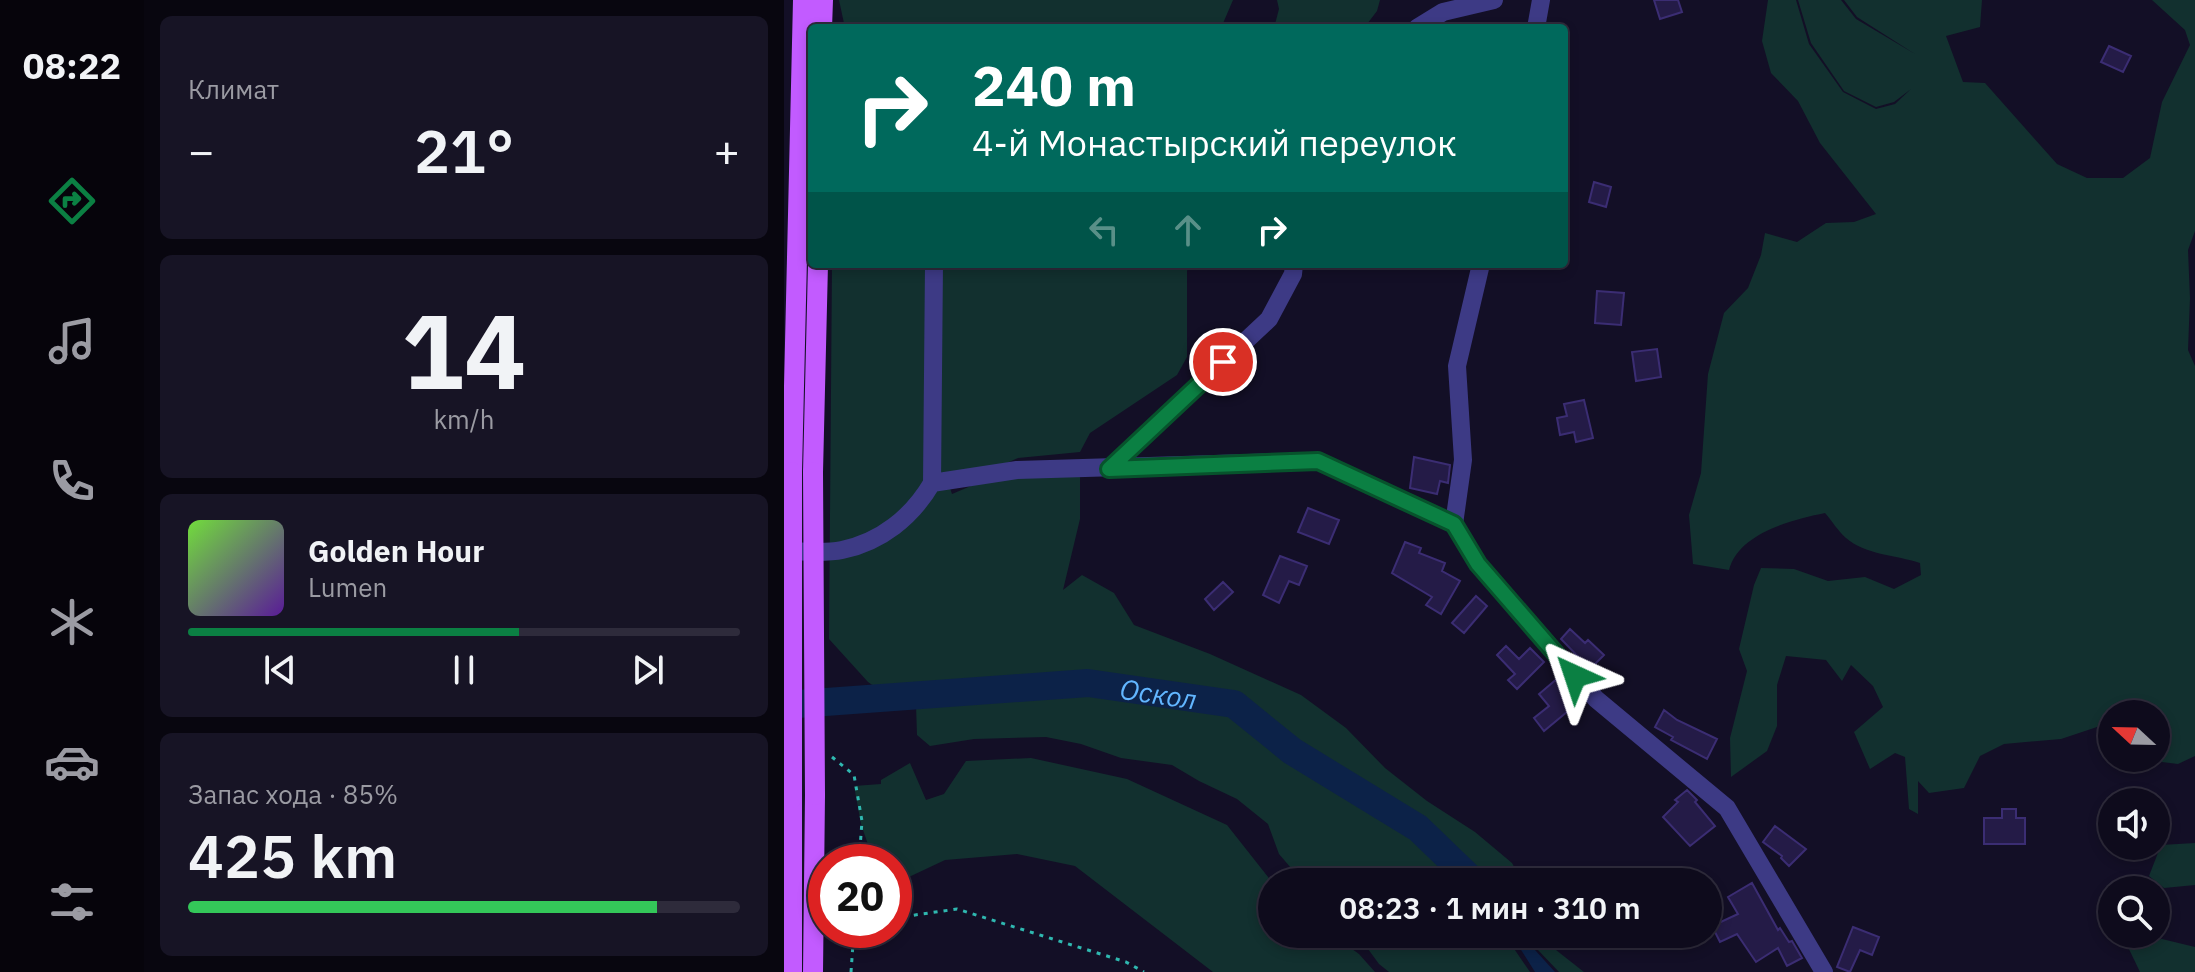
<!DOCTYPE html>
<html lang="ru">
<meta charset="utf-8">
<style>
body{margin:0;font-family:"IBM Plex Sans",sans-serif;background:#171425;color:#f1f3f6;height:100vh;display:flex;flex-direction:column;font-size:30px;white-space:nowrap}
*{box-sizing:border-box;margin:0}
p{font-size:26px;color:#9b9ba3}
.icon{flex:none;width:44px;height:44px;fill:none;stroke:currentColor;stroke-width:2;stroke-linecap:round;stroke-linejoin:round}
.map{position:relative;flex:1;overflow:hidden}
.panel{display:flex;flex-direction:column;gap:16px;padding:16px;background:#08060f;width:640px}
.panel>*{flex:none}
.hud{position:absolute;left:24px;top:24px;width:760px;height:244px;border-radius:8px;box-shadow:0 4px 12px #0003,0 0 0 2px #2e2b3b;background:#00695c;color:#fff;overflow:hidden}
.needle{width:52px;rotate:292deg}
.buttons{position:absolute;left:1314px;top:700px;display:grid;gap:16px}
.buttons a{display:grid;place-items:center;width:72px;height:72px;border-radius:50%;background:#0e0b1c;box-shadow:0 4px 12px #0003,0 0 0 2px #2e2b3b;font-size:40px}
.speed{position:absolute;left:24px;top:844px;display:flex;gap:16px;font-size:40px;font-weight:700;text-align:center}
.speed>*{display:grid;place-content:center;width:104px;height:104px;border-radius:50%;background:#0e0b1c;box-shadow:0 4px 12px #0003,0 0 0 2px #2e2b3b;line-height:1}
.speed .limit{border:12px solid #d22;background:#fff;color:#111}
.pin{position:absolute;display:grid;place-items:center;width:68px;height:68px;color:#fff;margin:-34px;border:4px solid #fff;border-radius:50%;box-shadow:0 2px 8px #0007}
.me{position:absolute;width:88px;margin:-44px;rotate:318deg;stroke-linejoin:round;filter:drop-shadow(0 0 6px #0008)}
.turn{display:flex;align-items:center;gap:28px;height:168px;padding:0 32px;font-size:36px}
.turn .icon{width:104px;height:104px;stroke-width:2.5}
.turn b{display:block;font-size:56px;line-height:68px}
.lanes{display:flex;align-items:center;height:76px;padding:0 32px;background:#0003;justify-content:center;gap:40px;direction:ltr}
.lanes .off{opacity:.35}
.big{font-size:60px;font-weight:600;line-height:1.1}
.panel .tile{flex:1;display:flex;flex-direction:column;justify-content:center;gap:12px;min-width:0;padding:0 28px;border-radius:12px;background:#171425}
.panel .dial{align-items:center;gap:0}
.dial b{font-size:104px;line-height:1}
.song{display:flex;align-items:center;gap:24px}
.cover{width:96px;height:96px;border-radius:12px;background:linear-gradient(135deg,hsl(100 70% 55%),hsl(270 70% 35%))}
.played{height:8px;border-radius:4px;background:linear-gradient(90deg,#0b8043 60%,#2e2b3b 60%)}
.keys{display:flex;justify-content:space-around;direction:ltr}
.heat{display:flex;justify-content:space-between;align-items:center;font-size:44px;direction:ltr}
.charge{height:12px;border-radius:6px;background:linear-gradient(90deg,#34c759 85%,#2e2b3b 0)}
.trip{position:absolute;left:474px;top:868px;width:464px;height:80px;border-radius:40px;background:#0e0b1c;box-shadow:0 4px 12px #0003,0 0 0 2px #2e2b3b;font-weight:600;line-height:80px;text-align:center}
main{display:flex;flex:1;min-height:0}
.menu{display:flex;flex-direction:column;width:144px;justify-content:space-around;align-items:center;background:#06040b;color:#9b9ba3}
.menu .icon{width:56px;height:56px}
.menu .on{color:#0b8043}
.menu b{font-size:36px;color:#f1f3f6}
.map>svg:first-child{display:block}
.green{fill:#12302f}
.water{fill:#0c2248}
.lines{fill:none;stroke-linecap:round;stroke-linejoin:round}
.river{stroke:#0c2248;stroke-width:28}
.building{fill:#241b47;stroke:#3b2d73;stroke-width:2}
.path{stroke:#2fb8b0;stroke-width:3;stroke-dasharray:4 6;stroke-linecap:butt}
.minor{stroke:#3d3a85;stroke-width:18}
.major{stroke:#c25bff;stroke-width:20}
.major-bridge{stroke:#c25bff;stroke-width:20}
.route-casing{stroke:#07532c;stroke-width:20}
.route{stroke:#0b8043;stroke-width:14}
.labels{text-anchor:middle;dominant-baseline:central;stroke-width:8;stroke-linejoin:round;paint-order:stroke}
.water-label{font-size:28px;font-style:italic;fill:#62b6ff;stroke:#130f26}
</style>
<main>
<nav class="menu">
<b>08:22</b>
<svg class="icon on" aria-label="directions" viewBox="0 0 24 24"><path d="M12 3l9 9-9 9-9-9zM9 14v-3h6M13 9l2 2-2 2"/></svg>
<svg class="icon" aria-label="music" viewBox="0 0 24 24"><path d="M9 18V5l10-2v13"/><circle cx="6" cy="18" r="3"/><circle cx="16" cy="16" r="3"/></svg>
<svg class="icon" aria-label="phone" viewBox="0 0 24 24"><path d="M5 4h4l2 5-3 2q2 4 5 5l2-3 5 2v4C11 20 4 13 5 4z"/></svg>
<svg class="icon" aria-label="climate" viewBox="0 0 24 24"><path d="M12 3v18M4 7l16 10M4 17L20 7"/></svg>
<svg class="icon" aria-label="car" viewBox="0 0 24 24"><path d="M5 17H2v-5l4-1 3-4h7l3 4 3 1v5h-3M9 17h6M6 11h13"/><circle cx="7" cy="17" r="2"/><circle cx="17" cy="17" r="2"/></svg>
<svg class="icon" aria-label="filters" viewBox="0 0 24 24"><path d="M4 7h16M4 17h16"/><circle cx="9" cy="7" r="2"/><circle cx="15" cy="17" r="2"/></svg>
</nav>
<section class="panel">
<div class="tile"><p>Климат</p>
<div class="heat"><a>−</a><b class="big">21°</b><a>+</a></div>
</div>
<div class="tile dial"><b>14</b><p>km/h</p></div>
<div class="tile">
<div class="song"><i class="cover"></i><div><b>Golden Hour</b><p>Lumen</p></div></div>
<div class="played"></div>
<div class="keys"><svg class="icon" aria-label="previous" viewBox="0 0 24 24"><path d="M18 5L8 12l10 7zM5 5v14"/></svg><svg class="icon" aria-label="pause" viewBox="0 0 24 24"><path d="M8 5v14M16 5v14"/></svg><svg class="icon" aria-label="next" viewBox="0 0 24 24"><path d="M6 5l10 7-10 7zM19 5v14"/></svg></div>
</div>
<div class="tile"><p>Запас хода · 85%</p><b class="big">425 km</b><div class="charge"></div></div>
</section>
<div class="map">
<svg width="1411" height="972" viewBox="0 0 1411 972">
<rect width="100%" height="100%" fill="#130f26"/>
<!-- green -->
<path class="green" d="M55,0H449L437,28H61Z
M493,0H596L593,11L580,28H490L495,9Z
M984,0H1012L1025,44L1059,92L1092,109L1111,104L1127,89L1110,102L1092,107L1060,91L1027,43L1014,0H1057L1072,19L1131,54L1073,17L1060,0H1198L1196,27L1162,36L1179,82L1201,83L1273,164L1303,178H1339L1366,158L1378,102L1406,45L1401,30L1368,0H1411V231L1404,250L1406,298L1404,350L1411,366V756L1394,764L1378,762L1372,754V714H1328V722L1277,739L1220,744L1196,756L1180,788L1145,793L1134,781V814L1125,809L1121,757L1111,753L1086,769L1070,732L1099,707L1089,686L1067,665L1058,681L1042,660L1002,656L993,685V726L983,751L947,777L946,738L963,671L955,649L970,585L977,568L1010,569L1044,581L1081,577L1110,589L1137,575L1136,563C1112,555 1082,555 1062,538C1054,531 1048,521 1041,513C1007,520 955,533 945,570L909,564L905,515L917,473L924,374L940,313L964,288L977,255L981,233L1013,242L1042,223L1070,222L1092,214L1036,143L1014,101L987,73L978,41Z
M48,264H406L403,271V357L393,375L306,433L296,452L234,458L166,488L168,494L234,466L296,464V519L279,590L298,575L330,593L350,625L426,654L517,695L562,728L601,768L643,801L691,832L728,863L738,882H712L637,824L512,746L451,699L305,678L101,694L84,682L45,639Z
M314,693L447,712L500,755L617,826L676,882H519L495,854L484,824L453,799L415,781L388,765L337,758L297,744L262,737L190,739L146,746L133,735L132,705Z
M247,758L343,779L443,825L488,882V934H547L575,954L591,972H429L291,866L233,854L161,860L110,884V862H90L77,824L70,786L97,784V780L126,763L142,800L160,794L182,761Z
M1411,843V885L1380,888L1365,876L1377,845Z
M573,934H720L746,972H605L595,964Z
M754,934H757L758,939L800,972H775L754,950Z
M1378,939L1411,947V972H1356L1343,945Z"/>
<!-- water -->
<path class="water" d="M643,838L692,869L707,882H681Z
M727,934H752L751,950L771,972H751Z"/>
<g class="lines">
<!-- river -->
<path class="river" id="s1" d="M0,705L304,683L450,704L508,751L634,828L690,882"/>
</g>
<!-- building -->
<path class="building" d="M870,0H894L898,12L876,19Z
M1325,46L1347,56L1339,72L1317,62Z
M810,182L827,187L822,207L805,202Z
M813,291L840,293L837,325L811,323Z
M873,349L877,377L852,381L848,352Z
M800,400L809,438L792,442L790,432L776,435L773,418L783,416L780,404Z
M630,457L666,465L664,483L656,481L653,494L626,488Z
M524,508L555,520L545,544L514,532Z
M621,542L637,548L635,553L661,563L658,571L676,581L657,614L642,605L648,597L608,573Z
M496,556L523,566L515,585L505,581L495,603L479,595Z
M439,582L449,592L430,610L421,599Z
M692,596L703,606L680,633L668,623Z
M786,629L801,643L804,640L820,655L806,669L777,639Z
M722,646L735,659L746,648L760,662L733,689L724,680L731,674L713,655Z
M774,678L795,702L760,731L750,718L765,706L755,694Z
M880,710L893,720L933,739L923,759L887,740L889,737L871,727Z
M903,790L913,800L911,802L931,826L906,846L879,817L894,802L891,800Z
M1218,809H1232V818H1241V844H1200V818H1218Z
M991,826L1022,849L1005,866L997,858L998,856L979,842Z
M968,883L994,930L996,928L1005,942L1008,941L1018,958L1003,966L994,948L972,962L953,934L936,942L928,926L954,914L944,897Z
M1069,927L1095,937L1088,955L1076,950L1066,972L1053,967Z"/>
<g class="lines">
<!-- path -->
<path class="path" d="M48,757L70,775L78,821L75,862
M110,918L173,909L342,962L360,972
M67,972L70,930"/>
<!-- minor -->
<path class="minor" d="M633,28L659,12L710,0
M752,28L757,0
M325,469L485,319L509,274L510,264
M148,483L150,264
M670,524L679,460L673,366L697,264
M0,551C18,551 40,554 58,550C97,542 128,517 148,483L233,470L534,461L670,524L694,564L812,699L943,808L1040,972"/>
<!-- major -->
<path class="major" d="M38,28L39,0
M8,472L19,0
M29,472L34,264
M8,972V798
M29,972L31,795"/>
<!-- major-bridge -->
<path class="major-bridge" d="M29,472L31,795
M8,798V472"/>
</g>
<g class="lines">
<!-- route casing -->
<g class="route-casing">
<path id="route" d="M439,362L325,469L534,461L670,524L694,564L791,676"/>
</g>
<!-- route -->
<use href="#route" class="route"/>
</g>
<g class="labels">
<!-- water labels -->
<g class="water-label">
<text stroke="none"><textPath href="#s1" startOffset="376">Оскол</textPath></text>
</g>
</g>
</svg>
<div class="buttons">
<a><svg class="needle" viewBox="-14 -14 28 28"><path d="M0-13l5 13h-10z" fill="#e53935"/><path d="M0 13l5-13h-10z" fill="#9b9ba3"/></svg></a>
<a><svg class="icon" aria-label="sound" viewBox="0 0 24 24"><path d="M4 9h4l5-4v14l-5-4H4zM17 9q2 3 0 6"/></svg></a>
<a><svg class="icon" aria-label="search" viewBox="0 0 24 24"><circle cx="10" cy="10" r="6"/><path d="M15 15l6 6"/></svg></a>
</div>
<div class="speed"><div class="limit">20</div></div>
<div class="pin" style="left:439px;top:362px;background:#d93025"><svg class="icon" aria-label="arrive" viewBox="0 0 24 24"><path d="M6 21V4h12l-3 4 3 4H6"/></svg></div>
<svg class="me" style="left:791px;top:676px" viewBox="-20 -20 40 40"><path d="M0-17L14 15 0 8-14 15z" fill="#0b8043" stroke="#fff" stroke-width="4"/></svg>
<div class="trip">08:23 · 1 мин · 310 m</div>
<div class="hud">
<div class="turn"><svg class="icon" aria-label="right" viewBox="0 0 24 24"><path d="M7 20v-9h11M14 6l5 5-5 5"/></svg><div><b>240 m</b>4-й Монастырский переулок</div></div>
<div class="lanes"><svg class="icon off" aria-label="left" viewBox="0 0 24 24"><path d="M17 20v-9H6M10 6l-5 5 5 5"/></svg><svg class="icon off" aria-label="ahead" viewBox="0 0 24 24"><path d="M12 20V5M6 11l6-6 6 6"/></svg><svg class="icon" aria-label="right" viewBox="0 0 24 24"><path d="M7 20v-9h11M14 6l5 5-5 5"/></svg></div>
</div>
</div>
</main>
